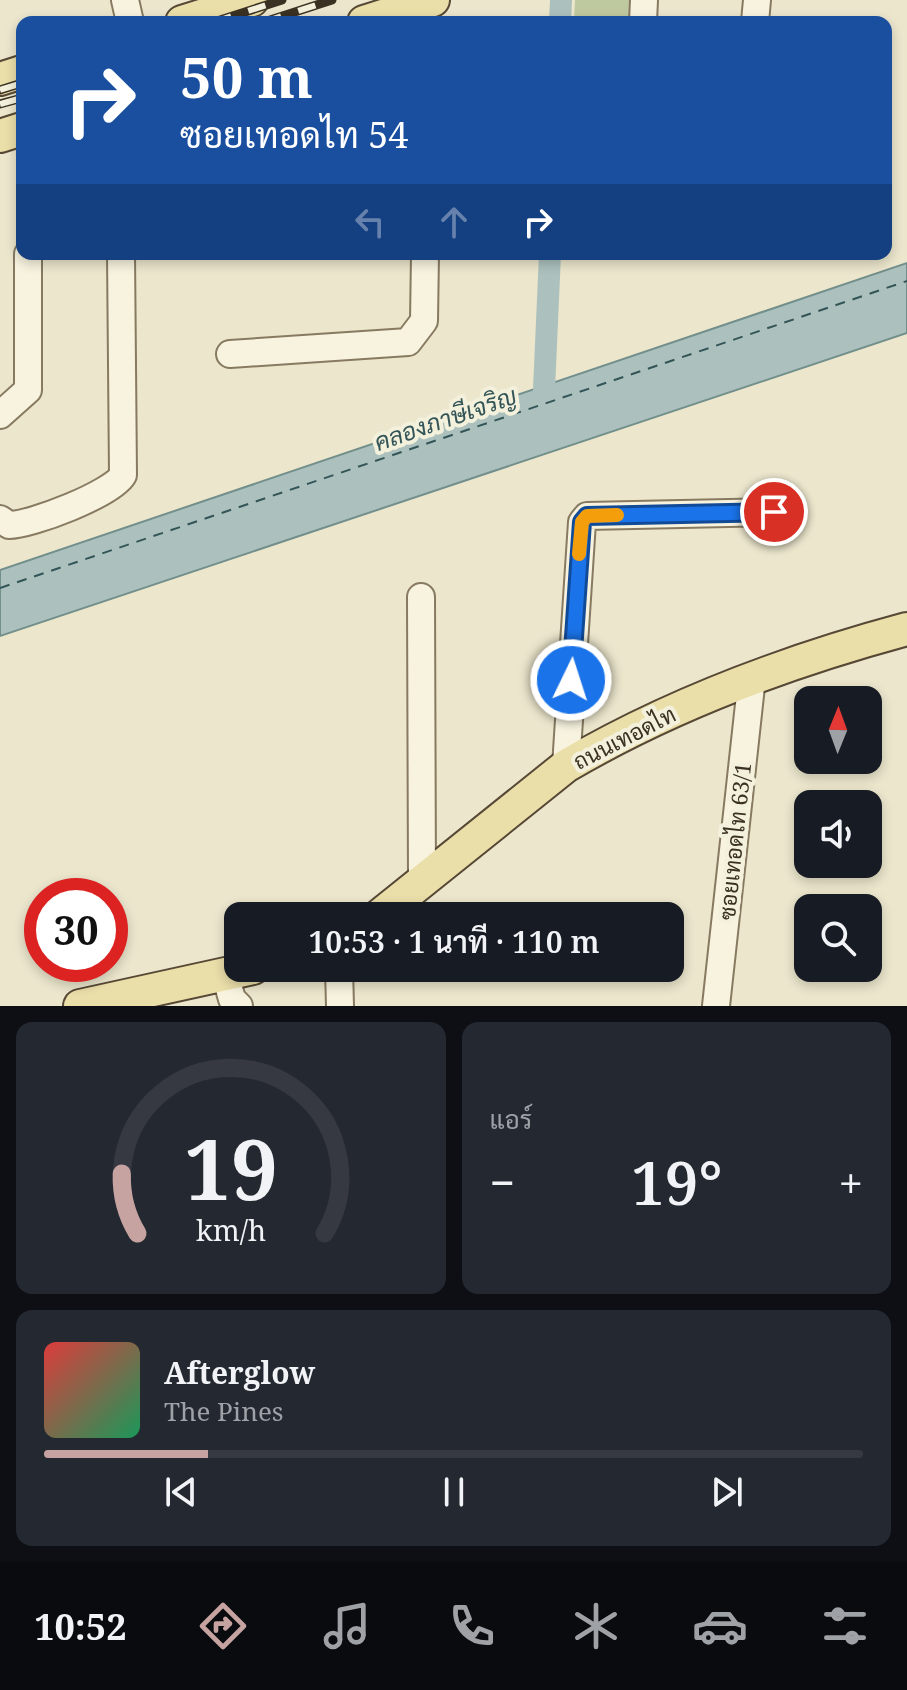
<!DOCTYPE html>
<html lang="th">
<meta charset="utf-8">
<style>
body{margin:0;font-family:"Noto Serif",Sarabun,serif;background:#242831;color:#f1f3f6;height:100vh;display:flex;flex-direction:column;font-size:30px;white-space:nowrap}
*{box-sizing:border-box;margin:0}
p{font-size:26px;color:#9ea1a6}
.icon{flex:none;width:44px;height:44px;fill:none;stroke:currentColor;stroke-width:2;stroke-linecap:round;stroke-linejoin:round}
.map{position:relative;height:1006px;overflow:hidden}
.sheet{display:flex;flex-direction:column;gap:16px;padding:16px;background:#0d0f14;flex:1}
.sheet>*{flex:none}
.guide{position:absolute;left:16px;top:16px;width:876px;height:244px;border-radius:16px;box-shadow:0 4px 12px #0003;background:#1a4fa0;color:#fff;overflow:hidden}
.needle{width:52px;rotate:1deg}
.fabs{position:absolute;left:794px;top:686px;display:grid;gap:16px}
.fabs a{display:grid;place-items:center;width:88px;height:88px;border-radius:16px;background:#171b24;box-shadow:0 4px 12px #0003;font-size:40px}
.speed{position:absolute;left:24px;top:878px;display:flex;gap:16px;font-size:40px;font-weight:700;text-align:center}
.speed>*{display:grid;place-content:center;width:104px;height:104px;border-radius:50%;background:#171b24;box-shadow:0 4px 12px #0003;line-height:1}
.speed .limit{border:12px solid #d22;background:#fff;color:#111}
.pin{position:absolute;display:grid;place-items:center;width:68px;height:68px;color:#fff;margin:-34px;border:4px solid #fff;border-radius:50%;box-shadow:0 2px 8px #0007}
.me{position:absolute;width:88px;margin:-44px;rotate:4deg;stroke-linejoin:round;filter:drop-shadow(0 0 6px #0008)}
.turn{display:flex;align-items:center;gap:28px;height:168px;padding:0 32px;font-size:36px}
.turn .icon{width:104px;height:104px;stroke-width:2.5}
.turn b{display:block;font-size:56px;line-height:68px}
.lanes{display:flex;align-items:center;height:76px;padding:0 32px;background:#0003;justify-content:center;gap:40px;direction:ltr}
.lanes .off{opacity:.35}
.big{font-size:60px;font-weight:600;line-height:1.1}
.sheet .widget{flex:1;display:flex;flex-direction:column;justify-content:center;gap:12px;min-width:0;padding:0 28px;border-radius:16px;background:#242831}
.sheet .dial{align-items:center;gap:0}
.dial svg{height:208px;overflow:visible;fill:none;stroke:#363941;stroke-width:7;stroke-linecap:round;text-anchor:middle}
.dial text{fill:#f1f3f6;stroke:none}
.song{display:flex;align-items:center;gap:24px}
.cover{width:96px;height:96px;border-radius:12px;background:linear-gradient(135deg,hsl(0 70% 55%),hsl(150 70% 35%))}
.played{height:8px;border-radius:4px;background:linear-gradient(90deg,#c6a3a0 20%,#363941 20%)}
.keys{display:flex;justify-content:space-around;direction:ltr}
.heat{display:flex;justify-content:space-between;align-items:center;font-size:44px;direction:ltr}
.sheet .tiles{flex:1;display:grid;gap:16px;grid-template-columns:1fr 1fr}
.widget:last-child{grid-column:span 2}
.trip{position:absolute;left:224px;top:902px;width:460px;height:80px;border-radius:16px;background:#171b24;box-shadow:0 4px 12px #0003;font-weight:600;line-height:80px;text-align:center}
.tab-bar{display:flex;height:128px;justify-content:space-around;align-items:center;background:#090b0e;color:#9ea1a6}
.tab-bar .icon{width:56px;height:56px}
.tab-bar .current{color:#c6a3a0}
.tab-bar b{font-size:36px;color:#f1f3f6}
.map>svg:first-child{display:block}
.green{fill:#bfc9a0}
.water{fill:#acc1bd;stroke:#738f8b;stroke-width:2}
.lines{fill:none;stroke-linecap:round;stroke-linejoin:round}
.canal{stroke:#acc1bd;stroke-width:22}
.ferry{stroke:#345558;stroke-width:2;stroke-dasharray:10 8;stroke-linecap:butt}
.minor-casing{stroke:#877a61;stroke-width:30}
.major-casing{stroke:#564835;stroke-width:36}
.minor{stroke:#f7f3df;stroke-width:26}
.major{stroke:#eadea9;stroke-width:32}
.rail-casing{stroke:#3a3123;stroke-width:9}
.rail{stroke:#f3f0db;stroke-width:6;stroke-dasharray:18;stroke-linecap:butt}
.route-casing{stroke:#114b97;stroke-width:20}
.route{stroke:#1a73e8;stroke-width:14}
.slow{stroke:#f59e0b;stroke-width:14}
.labels{text-anchor:middle;dominant-baseline:central;stroke-width:8;stroke-linejoin:round;paint-order:stroke}
.street-label{font-size:22px;fill:#3a3123;stroke:#f3f0db}
.water-label{font-size:24px;font-style:italic;fill:#345558;stroke:#f3f0db}
</style>
<div class="map">
<svg width="907" height="1006" viewBox="0 0 907 1006">
<rect width="100%" height="100%" fill="#ebe6cc"/>
<!-- green -->
<path class="green" d="M575,0H636V22H574Z"/>
<!-- water -->
<path class="water" d="M907,263V333L0,636V570Z"/>
<g class="lines">
<!-- canal -->
<path class="canal" d="M560,22L561,0
M543,412L550,254"/>
<!-- ferry -->
<path class="ferry" d="M0,588L907,281"/>
<!-- minor casing -->
<g class="minor-casing">
<path id="minor" d="M125,0L130,22
M643,22L644,0
M755,22L757,0
M230,354L408,342L424,321L425,254
M0,415L28,390V254
M0,519L9,525C31,525 112,494 123,475L121,254
M421,597L422,881
M566,766L582,522L587,516L774,512
M339,968L340,1006
M225,974L232,999L239,1006
M716,1006L752,677"/>
</g>
<!-- major casing -->
<g class="major-casing">
<path id="major" d="M182,22L252,0
M364,22L433,0
M0,79L22,72
M0,136L22,129
M379,916L566,766C672,704 788,661 907,629
M80,1006L253,968"/>
</g>
<!-- minor -->
<use href="#minor" class="minor"/>
<!-- major -->
<use href="#major" class="major"/>
<!-- rail casing -->
<g class="rail-casing">
<path id="rail" d="M214,22L282,0
M264,22L332,0
M0,90L22,83
M0,104L22,98"/>
</g>
<!-- rail -->
<use href="#rail" class="rail"/>
</g>
<g class="lines">
<!-- route casing -->
<g class="route-casing">
<path id="route" d="M571,680L582,522L587,516L774,512"/>
</g>
<!-- route -->
<use href="#route" class="route"/>
<!-- slow -->
<path class="slow" d="M579,554L582,522L587,516L617,515"/>
</g>
<g class="labels">
<!-- street labels -->
<g class="street-label">
<text transform="translate(624 737) rotate(-27)">ถนนเทอดไท</text>
<text transform="translate(734 841) rotate(-84)">ซอยเทอดไท 63/1</text>
</g>
<!-- water labels -->
<g class="water-label">
<text transform="translate(445 418) rotate(-19)">คลองภาษีเจริญ</text>
</g>
</g>
</svg>
<div class="fabs">
<a><svg class="needle" viewBox="-14 -14 28 28"><path d="M0-13l5 13h-10z" fill="#e53935"/><path d="M0 13l5-13h-10z" fill="#9ea1a6"/></svg></a>
<a><svg class="icon" aria-label="sound" viewBox="0 0 24 24"><path d="M4 9h4l5-4v14l-5-4H4zM17 9q2 3 0 6"/></svg></a>
<a><svg class="icon" aria-label="search" viewBox="0 0 24 24"><circle cx="10" cy="10" r="6"/><path d="M15 15l6 6"/></svg></a>
</div>
<div class="speed"><div class="limit">30</div></div>
<div class="pin" style="left:774px;top:512px;background:#d93025"><svg class="icon" aria-label="arrive" viewBox="0 0 24 24"><path d="M6 21V4h12l-3 4 3 4H6"/></svg></div>
<svg class="me" style="left:571px;top:680px" viewBox="-20 -20 40 40"><circle r="17" fill="#1a73e8" stroke="#fff" stroke-width="3"/><path d="M0-11L8 9 0 5-8 9z" fill="#fff"/></svg>
<div class="trip">10:53 · 1 นาที · 110 m</div>
<div class="guide">
<div class="turn"><svg class="icon" aria-label="right" viewBox="0 0 24 24"><path d="M7 20v-9h11M14 6l5 5-5 5"/></svg><div><b>50 m</b>ซอยเทอดไท 54</div></div>
<div class="lanes"><svg class="icon off" aria-label="left" viewBox="0 0 24 24"><path d="M17 20v-9H6M10 6l-5 5 5 5"/></svg><svg class="icon off" aria-label="ahead" viewBox="0 0 24 24"><path d="M12 20V5M6 11l6-6 6 6"/></svg><svg class="icon" aria-label="right" viewBox="0 0 24 24"><path d="M7 20v-9h11M14 6l5 5-5 5"/></svg></div>
</div>
</div>
<section class="sheet">
<div class="tiles">
<div class="widget dial"><svg viewBox="0 0 100 80">
<path d="M14 69A42 42 0 1 1 86 69"/>
<path d="M14 69A42 42 0 0 1 8 46" stroke="#c6a3a0"/>
<text x="50" y="56" font-size="32" font-weight="700">19</text>
<text x="50" y="72" font-size="11">km/h</text>
</svg></div>
<div class="widget"><p>แอร์</p>
<div class="heat"><a>−</a><b class="big">19°</b><a>+</a></div>
</div>
<div class="widget">
<div class="song"><i class="cover"></i><div><b>Afterglow</b><p>The Pines</p></div></div>
<div class="played"></div>
<div class="keys"><svg class="icon" aria-label="previous" viewBox="0 0 24 24"><path d="M18 5L8 12l10 7zM5 5v14"/></svg><svg class="icon" aria-label="pause" viewBox="0 0 24 24"><path d="M8 5v14M16 5v14"/></svg><svg class="icon" aria-label="next" viewBox="0 0 24 24"><path d="M6 5l10 7-10 7zM19 5v14"/></svg></div>
</div>
</div>
</section>
<nav class="tab-bar">
<b>10:52</b>
<svg class="icon current" aria-label="directions" viewBox="0 0 24 24"><path d="M12 3l9 9-9 9-9-9zM9 14v-3h6M13 9l2 2-2 2"/></svg>
<svg class="icon" aria-label="music" viewBox="0 0 24 24"><path d="M9 18V5l10-2v13"/><circle cx="6" cy="18" r="3"/><circle cx="16" cy="16" r="3"/></svg>
<svg class="icon" aria-label="phone" viewBox="0 0 24 24"><path d="M5 4h4l2 5-3 2q2 4 5 5l2-3 5 2v4C11 20 4 13 5 4z"/></svg>
<svg class="icon" aria-label="climate" viewBox="0 0 24 24"><path d="M12 3v18M4 7l16 10M4 17L20 7"/></svg>
<svg class="icon" aria-label="car" viewBox="0 0 24 24"><path d="M5 17H2v-5l4-1 3-4h7l3 4 3 1v5h-3M9 17h6M6 11h13"/><circle cx="7" cy="17" r="2"/><circle cx="17" cy="17" r="2"/></svg>
<svg class="icon" aria-label="filters" viewBox="0 0 24 24"><path d="M4 7h16M4 17h16"/><circle cx="9" cy="7" r="2"/><circle cx="15" cy="17" r="2"/></svg>
</nav>
